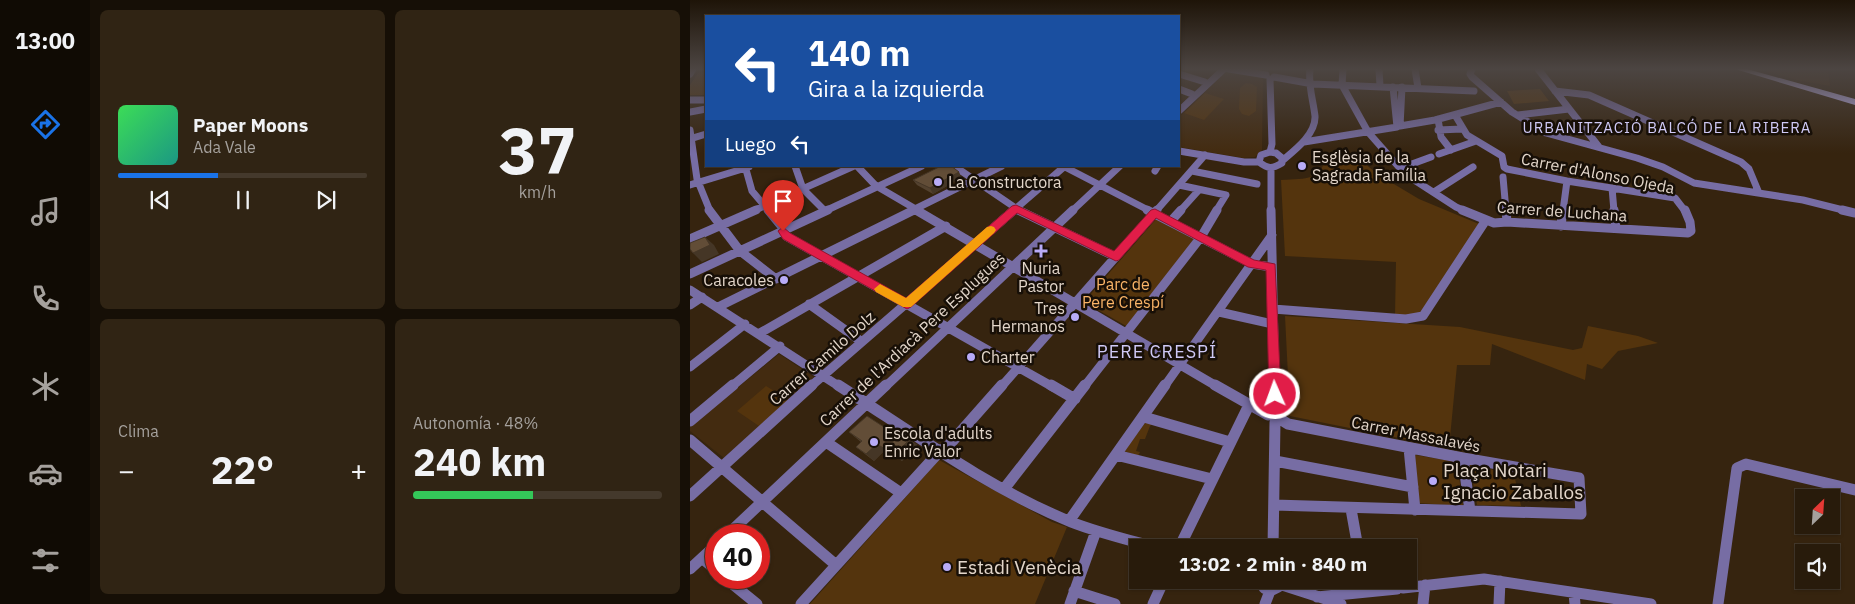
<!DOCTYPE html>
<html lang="es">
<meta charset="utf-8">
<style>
body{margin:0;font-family:"IBM Plex Sans",sans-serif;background:#302414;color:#f1f3f6;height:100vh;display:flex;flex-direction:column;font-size:19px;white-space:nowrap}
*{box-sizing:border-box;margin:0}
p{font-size:16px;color:#a5a19d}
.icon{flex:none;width:28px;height:28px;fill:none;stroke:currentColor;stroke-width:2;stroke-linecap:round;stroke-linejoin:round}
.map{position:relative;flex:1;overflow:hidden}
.drawer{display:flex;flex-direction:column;gap:10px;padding:10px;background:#160f06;width:600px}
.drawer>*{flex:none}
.banner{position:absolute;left:15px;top:15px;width:475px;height:152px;border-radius:0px;box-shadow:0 1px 4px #0004,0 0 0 1px #44392c;background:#1a4fa0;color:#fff;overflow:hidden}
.needle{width:32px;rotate:25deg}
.fabs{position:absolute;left:1105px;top:489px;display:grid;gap:10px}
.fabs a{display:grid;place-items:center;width:45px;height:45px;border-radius:0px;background:#281b0b;box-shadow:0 1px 4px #0004,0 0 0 1px #44392c;font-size:25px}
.speed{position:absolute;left:15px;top:524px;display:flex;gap:10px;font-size:25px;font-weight:700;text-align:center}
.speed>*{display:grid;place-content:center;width:65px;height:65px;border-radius:50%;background:#281b0b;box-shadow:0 1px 4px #0004,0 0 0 1px #44392c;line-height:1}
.speed .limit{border:8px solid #d22;background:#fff;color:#111}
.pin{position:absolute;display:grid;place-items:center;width:42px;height:42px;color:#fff;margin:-51px -21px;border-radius:50% 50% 50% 0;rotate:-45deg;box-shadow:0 0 5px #0007}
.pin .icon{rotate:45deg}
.me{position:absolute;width:55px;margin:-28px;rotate:358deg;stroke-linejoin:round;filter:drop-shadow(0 0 4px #0008)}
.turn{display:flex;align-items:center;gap:18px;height:105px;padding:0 20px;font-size:22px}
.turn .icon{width:65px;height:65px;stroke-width:2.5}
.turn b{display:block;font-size:35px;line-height:42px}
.then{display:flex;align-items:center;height:48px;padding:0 20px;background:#0003;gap:10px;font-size:19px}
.big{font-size:38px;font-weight:700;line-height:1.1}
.drawer .tile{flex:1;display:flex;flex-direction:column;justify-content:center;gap:8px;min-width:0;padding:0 18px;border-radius:8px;background:#302414}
.drawer .dial{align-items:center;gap:0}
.dial b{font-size:65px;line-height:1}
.song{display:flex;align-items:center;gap:15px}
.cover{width:60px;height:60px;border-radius:8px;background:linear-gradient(135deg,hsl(130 70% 55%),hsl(170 70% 35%))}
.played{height:5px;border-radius:2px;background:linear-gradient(90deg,#1a73e8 40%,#44392c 40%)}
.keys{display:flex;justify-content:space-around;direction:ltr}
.heat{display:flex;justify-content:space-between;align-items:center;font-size:28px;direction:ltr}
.charge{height:8px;border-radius:4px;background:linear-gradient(90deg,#34c759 48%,#44392c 0)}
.drawer .tiles{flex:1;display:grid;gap:10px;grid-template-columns:repeat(2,1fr)}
.trip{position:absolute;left:439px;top:539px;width:288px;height:50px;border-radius:0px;background:#281b0b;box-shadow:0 1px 4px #0004,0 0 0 1px #44392c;font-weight:700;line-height:50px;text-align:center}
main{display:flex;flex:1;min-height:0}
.tab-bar{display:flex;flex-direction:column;width:90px;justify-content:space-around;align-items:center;background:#100b04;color:#a5a19d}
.tab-bar .icon{width:35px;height:35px}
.tab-bar .current{color:#1a73e8}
.tab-bar b{font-size:22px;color:#f1f3f6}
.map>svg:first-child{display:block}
.built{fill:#432b10}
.green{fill:#54340d}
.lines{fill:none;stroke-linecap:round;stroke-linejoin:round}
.minor-far2{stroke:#776da4;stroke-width:7}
.minor-far1{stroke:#776da4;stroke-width:9}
.minor{stroke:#776da4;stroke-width:11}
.major{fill:#c5bbfe;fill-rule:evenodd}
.wall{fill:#54422f}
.shaded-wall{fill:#453626}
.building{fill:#624d37;stroke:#453626}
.route{fill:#e11d48;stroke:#92132f}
.slow{fill:#f59e0b}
.poi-dot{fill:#b8abf7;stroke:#170f07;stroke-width:2}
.labels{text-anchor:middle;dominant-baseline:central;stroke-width:5;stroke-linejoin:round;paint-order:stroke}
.far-neighbourhood-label{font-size:15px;letter-spacing:1px;fill:#cfc9f5;stroke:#170f07}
.poi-label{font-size:16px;fill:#e3d6ca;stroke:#170f07;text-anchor:start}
.street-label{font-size:16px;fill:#e3d6ca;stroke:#170f07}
.park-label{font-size:16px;fill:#fab467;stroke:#170f07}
.neighbourhood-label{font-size:18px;letter-spacing:1px;fill:#cfc9f5;stroke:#170f07}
.near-poi-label{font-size:19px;fill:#e3d6ca;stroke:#170f07;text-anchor:start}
</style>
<main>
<nav class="tab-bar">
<b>13:00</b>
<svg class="icon current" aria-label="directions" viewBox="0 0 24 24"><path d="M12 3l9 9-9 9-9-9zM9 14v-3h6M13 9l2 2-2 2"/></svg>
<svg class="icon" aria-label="music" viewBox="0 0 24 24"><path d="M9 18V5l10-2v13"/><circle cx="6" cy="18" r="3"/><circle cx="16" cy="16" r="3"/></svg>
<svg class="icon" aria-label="phone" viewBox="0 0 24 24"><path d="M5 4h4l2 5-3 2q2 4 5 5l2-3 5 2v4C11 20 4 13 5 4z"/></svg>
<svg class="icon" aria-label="climate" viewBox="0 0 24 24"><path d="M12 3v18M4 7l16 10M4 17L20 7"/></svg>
<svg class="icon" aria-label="car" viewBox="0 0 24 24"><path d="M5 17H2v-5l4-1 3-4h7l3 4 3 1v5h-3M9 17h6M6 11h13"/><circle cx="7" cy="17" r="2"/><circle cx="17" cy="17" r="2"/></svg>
<svg class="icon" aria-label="filters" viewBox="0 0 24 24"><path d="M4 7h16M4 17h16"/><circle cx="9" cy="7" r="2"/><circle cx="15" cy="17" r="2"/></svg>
</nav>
<section class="drawer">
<div class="tiles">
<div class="tile">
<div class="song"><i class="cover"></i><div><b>Paper Moons</b><p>Ada Vale</p></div></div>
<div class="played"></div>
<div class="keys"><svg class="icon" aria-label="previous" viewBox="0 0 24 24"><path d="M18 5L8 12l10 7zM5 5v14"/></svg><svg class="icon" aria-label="pause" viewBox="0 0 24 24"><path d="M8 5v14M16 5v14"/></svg><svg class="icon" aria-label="next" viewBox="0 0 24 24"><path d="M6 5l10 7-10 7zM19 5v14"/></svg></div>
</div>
<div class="tile dial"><b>37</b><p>km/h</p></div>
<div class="tile"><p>Clima</p>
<div class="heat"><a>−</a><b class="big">22°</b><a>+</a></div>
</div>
<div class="tile"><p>Autonomía · 48%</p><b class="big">240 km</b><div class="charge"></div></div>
</div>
</section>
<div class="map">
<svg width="1165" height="604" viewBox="0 0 1165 604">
<rect width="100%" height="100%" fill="#36240f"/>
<!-- built -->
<path class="built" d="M1067,69H1138L1140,86L1107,80Z
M537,71L573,77L572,150L565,157L553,158L489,147V117Z
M89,354L124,377L34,458L0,431V426Z"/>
<!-- green -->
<path class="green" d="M16,72V95H0V85L8,73Z
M556,83L562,84L567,87L566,111L559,116L552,114L549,109L550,88Z
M850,89L859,101L824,104L817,91Z
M515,93L534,99L514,120L494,113Z
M639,153H663L687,174L729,199L789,224L736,307L727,315L705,316L706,262L595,256L591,180C619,178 628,182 639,153Z
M467,218L508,237L438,327L394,302Z
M595,316L770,327L883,350L892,348L898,326L948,336L968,343L928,351L912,369L897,364L895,380L802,344L800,365H767L759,448L600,416Z
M76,386L99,400L69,426L47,411Z
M455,423H463L460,426L455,439H450L446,451L450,452L448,456L434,451Z
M725,455L767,462L773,506L728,503Z
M249,460L362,522L377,527L345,604H120Z
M780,465L824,474L831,506L787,505Z"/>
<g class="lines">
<!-- minor-far2 -->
<path class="minor-far2" d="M539,69L576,75
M653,69L652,85L678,132L715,174L766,207L775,211
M689,69L690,86
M725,69L728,88
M782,69L780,74L782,77L822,112L856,133L947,158L973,167L1004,183L1113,200L1157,211
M848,69L909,147
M0,74L3,69
M489,74L515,82
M584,77L623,84L784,91
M580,79L582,144L580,152
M712,87L710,126L745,120L811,102
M489,89L502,94
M865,91L899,95L1051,162L1059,169L1069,193
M0,100H16
M489,111L534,69
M0,112L16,109
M765,115L777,135L812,156L814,167L817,169L877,181L985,198L995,211
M828,115L879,109
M748,119L751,137L761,150
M0,130L7,179L20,211
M748,130L772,129
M0,139L16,134
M614,142L707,127L703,87
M489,151L554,162H569
M580,152L586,153L592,158V163C582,169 578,169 569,162L571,155Z
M749,154L786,141
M593,160C605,150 626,134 625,116C623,99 618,86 620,69
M55,166L62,191L79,211
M105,166L113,189L135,211
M167,166L187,187
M264,166L330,211
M373,166L460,211
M581,168V211
M711,168L741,157
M465,171L468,166
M502,171L567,184
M813,177L816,211
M0,185L59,167
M489,185L536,195L526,211
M188,187L229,211
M922,188L924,211
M744,192L783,167
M63,211L164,166
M135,211L232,166
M221,211L312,166
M323,211L375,166
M382,211L430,166
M466,211L515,155
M490,211L509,190
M873,211L877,181"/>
<!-- minor-far1 -->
<path class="minor-far1" d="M19,210L50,251L86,279
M78,210L92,227L96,236L363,387
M226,210L528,387
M328,210L426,257
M457,210L562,264L581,267
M581,210L585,387
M772,210L804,223L817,222L998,233L1001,231L1000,222L995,210
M816,210L817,222
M924,210L926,228
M1152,210L1165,213
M481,221L491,210
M871,226L873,210
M0,239L66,210
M0,274L138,210
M0,290L150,387
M119,304L172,342
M0,305L12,297
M28,307L224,210
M583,309L716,319L733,316L796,220
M529,312L583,324
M70,333L256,226
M0,367L55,324
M41,387L90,346
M120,387L324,210
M195,387L383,210
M311,387L467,210
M394,387L511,237L527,210
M474,387L582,235"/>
<!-- minor -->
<path class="minor" d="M148,385C223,433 298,488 381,522C409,533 439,540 468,548
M361,385L385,399
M525,385L578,415
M585,385L586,410
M454,417L540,442
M0,421L43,385
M0,440L146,565
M136,442L211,493
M719,448L725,510
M426,455L522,479
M773,458L780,511
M585,461L723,487
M314,489L395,385
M0,496L122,385
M584,505L891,514L889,478L773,458L598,424L590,419
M661,509L668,548
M379,521L475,385
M37,535L196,385
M489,548L559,405
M583,548L585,422
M12,558L26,570
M0,569L26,545
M35,578L67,604
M572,580L574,588L580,591
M673,580L675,592
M589,584L651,604
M713,588L794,579L961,604
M384,591L425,604
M580,591L588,587L590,580
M884,593L885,604
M627,597L707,589
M111,604L250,451L259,445L312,385
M380,604L406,531
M463,604L474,580
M575,604L580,591
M733,604L735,585
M809,604L810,581
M1028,604L1047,468L1056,464L1165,490"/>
<!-- major -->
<path class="major" d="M1045,69H1057L1165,99V105Z"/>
</g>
<!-- wall -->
<path class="wall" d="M269,172L271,178L243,194L227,185L223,180Z
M200,431L220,439L227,445L212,461L195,450L184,461L166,447L171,442L159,432Z"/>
<!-- shaded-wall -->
<path class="shaded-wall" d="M269,172L271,178L243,194L240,188Z
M15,237L24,245L29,254L12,262L3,253Z
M220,439L227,445L212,461L204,455Z
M187,444L195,450L184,461L176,454Z"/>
<!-- building -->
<path class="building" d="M251,166H261L269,172L240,188L223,180Z
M15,237L20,245L3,253L0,249V243Z
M177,416L200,431L203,427L220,439L204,455L187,444L176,454L166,447L172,441L159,432Z"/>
<!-- sky -->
<linearGradient id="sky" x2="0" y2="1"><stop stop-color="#1e1408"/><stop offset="0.45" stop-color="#4c4542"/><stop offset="1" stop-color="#4c4542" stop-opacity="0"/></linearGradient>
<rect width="1165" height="153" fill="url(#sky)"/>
<!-- route -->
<path class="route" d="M326,205L424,251L461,210L465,209L564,260L585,264L591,394L590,398L585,400L581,398L579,394L576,270L558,267L466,218L429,260L426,261L327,213L221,307L217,309L93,239L88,231L93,227L100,233L216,298L322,206Z"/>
<!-- slow -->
<path class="slow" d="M301,226L304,227L306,230L304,233L221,307H213L186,292L184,289L190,284L216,298L297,227Z"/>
<!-- markers -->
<g class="poi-dot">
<circle cx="612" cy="166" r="5"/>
<circle cx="248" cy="182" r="5"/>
<path d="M348.5 243.5h5v5h5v5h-5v5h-5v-5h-5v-5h5z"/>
<circle cx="94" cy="280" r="5"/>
<circle cx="385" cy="317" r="5"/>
<circle cx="281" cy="357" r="5"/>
<circle cx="184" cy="442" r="5"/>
<circle cx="743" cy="481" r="5"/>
<circle cx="257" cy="567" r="5"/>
</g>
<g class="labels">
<!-- far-neighbourhood labels -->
<g class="far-neighbourhood-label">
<text x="977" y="127">URBANITZACIÓ BALCÓ DE LA RIBERA</text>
</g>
<!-- poi labels -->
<g class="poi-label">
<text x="622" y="157">Esglèsia de la<tspan x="622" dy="18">Sagrada Família</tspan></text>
<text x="258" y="182">La Constructora</text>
<text x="351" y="268" text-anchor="middle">Nuria<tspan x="351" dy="18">Pastor</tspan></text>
<text x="84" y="280" text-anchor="end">Caracoles</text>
<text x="375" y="308" text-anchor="end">Tres<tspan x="375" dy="18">Hermanos</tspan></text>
<text x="291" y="357">Charter</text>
<text x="194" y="433">Escola d'adults<tspan x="194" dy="18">Enric Valor</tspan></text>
</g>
<!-- street labels -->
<g class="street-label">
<text transform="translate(908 173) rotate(11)">Carrer d'Alonso Ojeda</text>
<text transform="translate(872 211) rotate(4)">Carrer de Luchana</text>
<text transform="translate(222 339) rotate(-43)">Carrer de l'Ardiacà Pere Esplugues</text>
<text transform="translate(132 358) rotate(-41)">Carrer Camilo Dolz</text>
<text transform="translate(726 434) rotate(11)">Carrer Massalavés</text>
</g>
<!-- park labels -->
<g class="park-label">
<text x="433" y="284">Parc de<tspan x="433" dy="18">Pere Crespí</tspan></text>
</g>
<!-- neighbourhood labels -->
<g class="neighbourhood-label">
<text x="467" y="351">PERE CRESPÍ</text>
</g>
<!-- near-poi labels -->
<g class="near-poi-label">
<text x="753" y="470">Plaça Notari<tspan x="753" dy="22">Ignacio Zaballos</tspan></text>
<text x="267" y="567">Estadi Venècia</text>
</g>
</g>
</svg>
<div class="fabs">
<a><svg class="needle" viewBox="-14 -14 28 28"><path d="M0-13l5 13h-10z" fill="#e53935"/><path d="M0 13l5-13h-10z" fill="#a5a19d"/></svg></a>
<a><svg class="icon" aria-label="sound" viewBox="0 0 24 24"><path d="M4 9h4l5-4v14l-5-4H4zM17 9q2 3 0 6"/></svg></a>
</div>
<div class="speed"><div class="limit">40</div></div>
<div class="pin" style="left:93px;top:231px;background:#d93025"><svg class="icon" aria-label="arrive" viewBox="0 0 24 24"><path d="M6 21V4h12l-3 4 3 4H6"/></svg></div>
<svg class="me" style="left:585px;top:394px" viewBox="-20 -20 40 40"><circle r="17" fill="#e11d48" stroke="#fff" stroke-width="3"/><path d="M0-11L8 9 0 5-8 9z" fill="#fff"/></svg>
<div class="trip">13:02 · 2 min · 840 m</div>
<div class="banner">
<div class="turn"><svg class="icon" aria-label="left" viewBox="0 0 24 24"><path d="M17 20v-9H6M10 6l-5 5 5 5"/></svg><div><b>140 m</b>Gira a la izquierda</div></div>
<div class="then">Luego<svg class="icon" aria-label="left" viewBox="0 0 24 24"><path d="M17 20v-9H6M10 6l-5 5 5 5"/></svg></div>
</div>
</div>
</main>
